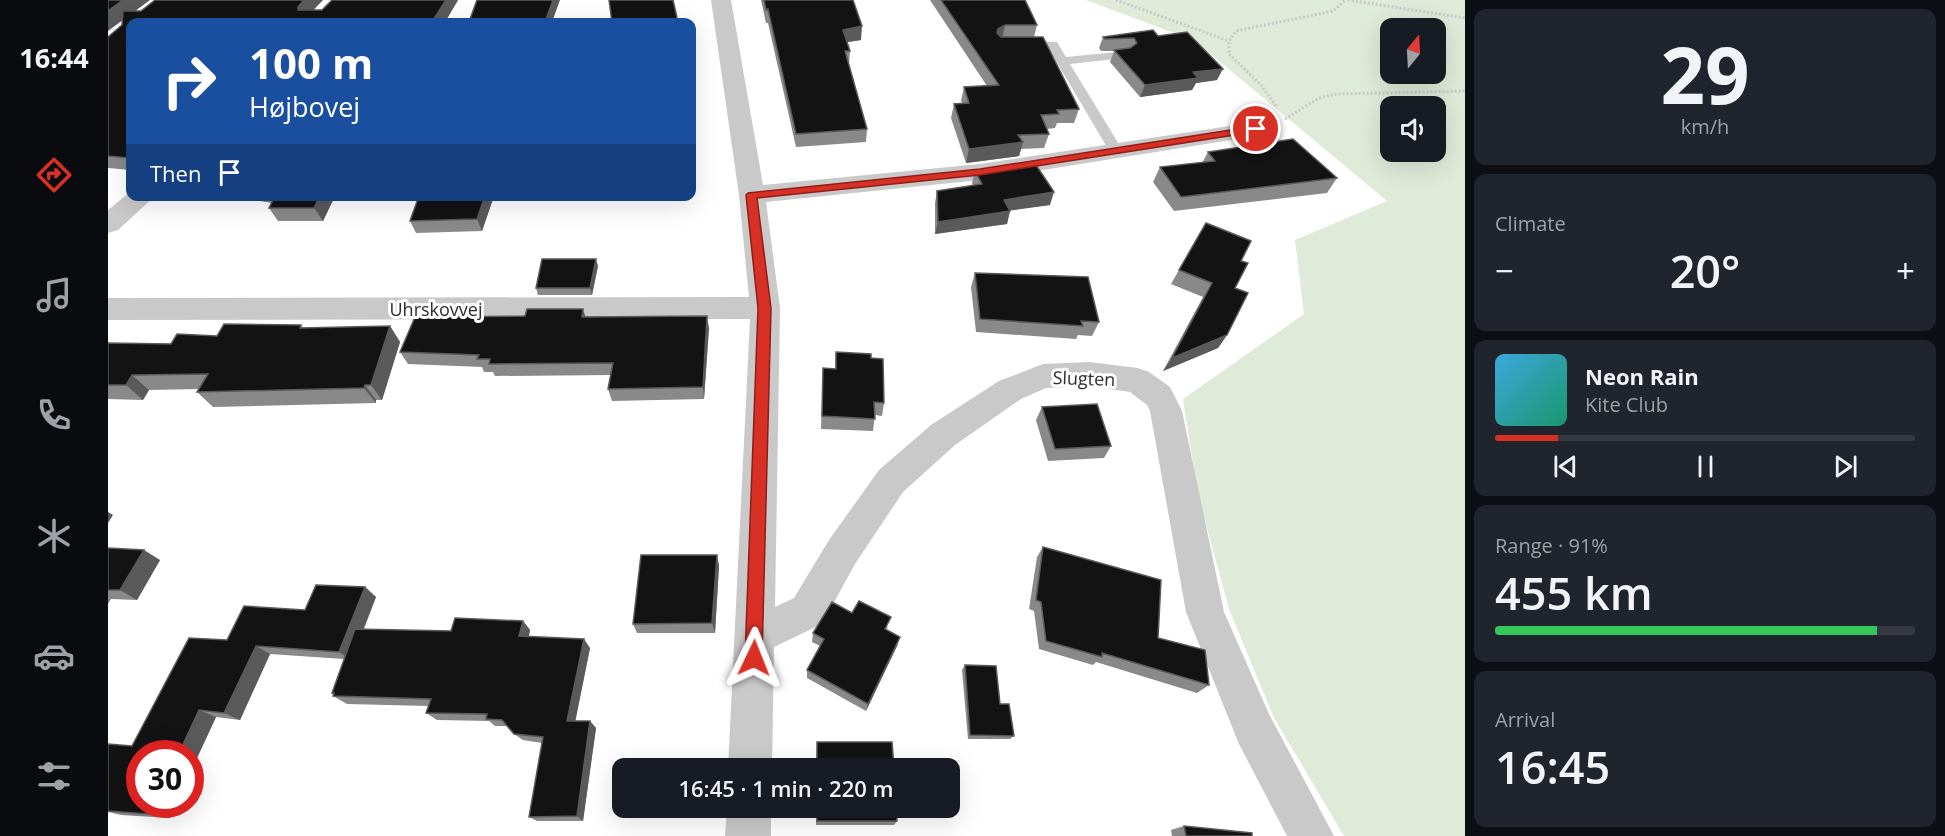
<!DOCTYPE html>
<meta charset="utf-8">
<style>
body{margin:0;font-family:"Open Sans",sans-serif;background:#20242c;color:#f1f3f6;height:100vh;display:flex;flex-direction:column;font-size:22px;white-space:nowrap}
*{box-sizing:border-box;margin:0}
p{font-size:20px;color:#9ea1a6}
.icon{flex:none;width:33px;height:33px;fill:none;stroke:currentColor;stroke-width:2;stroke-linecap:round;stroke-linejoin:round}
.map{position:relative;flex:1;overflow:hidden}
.sheet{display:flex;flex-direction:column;gap:9px;padding:9px;background:#0d0f14;width:480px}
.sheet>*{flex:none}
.top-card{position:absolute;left:18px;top:18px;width:570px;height:183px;border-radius:12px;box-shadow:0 6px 24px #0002;background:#1a4fa0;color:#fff;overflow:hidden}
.needle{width:39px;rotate:18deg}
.tools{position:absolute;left:1272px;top:18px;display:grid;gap:12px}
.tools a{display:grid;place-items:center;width:66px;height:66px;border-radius:12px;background:#171b24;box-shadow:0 6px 24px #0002;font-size:30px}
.speed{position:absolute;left:18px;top:740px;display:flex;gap:12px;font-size:30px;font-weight:700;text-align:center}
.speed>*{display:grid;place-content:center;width:78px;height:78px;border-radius:50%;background:#171b24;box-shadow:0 6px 24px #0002;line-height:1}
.speed .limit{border:9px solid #d22;background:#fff;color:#111}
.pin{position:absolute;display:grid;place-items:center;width:51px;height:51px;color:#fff;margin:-26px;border:3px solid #fff;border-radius:50%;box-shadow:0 2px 6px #0007}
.me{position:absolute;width:66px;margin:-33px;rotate:2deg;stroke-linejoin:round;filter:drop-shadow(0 0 4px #0008)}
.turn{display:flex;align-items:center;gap:21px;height:126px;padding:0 24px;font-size:27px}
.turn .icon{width:78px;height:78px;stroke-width:2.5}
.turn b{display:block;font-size:42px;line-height:51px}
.then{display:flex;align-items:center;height:57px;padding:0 24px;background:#0003;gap:12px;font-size:22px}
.big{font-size:45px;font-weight:600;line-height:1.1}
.sheet .widget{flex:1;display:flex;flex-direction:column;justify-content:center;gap:9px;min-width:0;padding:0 21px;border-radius:12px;background:#20242c}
.sheet .dial{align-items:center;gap:0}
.dial b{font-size:78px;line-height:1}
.song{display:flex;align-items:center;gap:18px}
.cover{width:72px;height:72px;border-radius:9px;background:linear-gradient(135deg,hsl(200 70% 55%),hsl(160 70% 35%))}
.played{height:6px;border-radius:3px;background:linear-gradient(90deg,#d93025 15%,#363941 15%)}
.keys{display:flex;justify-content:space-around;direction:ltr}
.heat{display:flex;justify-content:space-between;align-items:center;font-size:33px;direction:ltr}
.charge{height:9px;border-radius:4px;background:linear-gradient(90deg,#34c759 91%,#363941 0)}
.trip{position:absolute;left:504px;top:758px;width:348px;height:60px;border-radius:12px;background:#171b24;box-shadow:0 6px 24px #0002;font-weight:600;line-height:60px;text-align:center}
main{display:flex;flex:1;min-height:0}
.tab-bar{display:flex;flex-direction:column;width:108px;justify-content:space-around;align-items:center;background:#090b0e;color:#9ea1a6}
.tab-bar .icon{width:42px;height:42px}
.tab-bar .selected{color:#d93025}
.tab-bar b{font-size:27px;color:#f1f3f6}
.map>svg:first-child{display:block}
.green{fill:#e0ead8;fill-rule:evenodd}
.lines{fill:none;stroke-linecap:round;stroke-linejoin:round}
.path{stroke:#c9c9c9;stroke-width:3;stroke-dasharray:2 2;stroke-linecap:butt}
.lane{fill:#c9c9c9;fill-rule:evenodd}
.street{fill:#c9c9c9;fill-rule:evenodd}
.wall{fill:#898989}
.shaded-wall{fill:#5a5a5a}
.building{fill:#131313;stroke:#5a5a5a;stroke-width:1.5}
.route{fill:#d93025;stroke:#8d1f18;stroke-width:1.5}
.labels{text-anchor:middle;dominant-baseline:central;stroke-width:6;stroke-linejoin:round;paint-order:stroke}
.street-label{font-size:18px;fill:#2c2c2c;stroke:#fff}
</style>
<main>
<nav class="tab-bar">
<b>16:44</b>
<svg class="icon selected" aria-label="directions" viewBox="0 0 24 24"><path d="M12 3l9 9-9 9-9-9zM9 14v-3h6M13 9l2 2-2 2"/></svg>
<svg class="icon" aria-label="music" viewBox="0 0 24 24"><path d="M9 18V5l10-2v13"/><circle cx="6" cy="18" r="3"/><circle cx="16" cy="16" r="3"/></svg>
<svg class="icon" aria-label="phone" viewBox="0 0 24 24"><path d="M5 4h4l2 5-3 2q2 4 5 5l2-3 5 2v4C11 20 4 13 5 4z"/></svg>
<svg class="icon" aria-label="climate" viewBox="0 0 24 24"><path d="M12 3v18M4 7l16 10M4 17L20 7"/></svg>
<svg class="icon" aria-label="car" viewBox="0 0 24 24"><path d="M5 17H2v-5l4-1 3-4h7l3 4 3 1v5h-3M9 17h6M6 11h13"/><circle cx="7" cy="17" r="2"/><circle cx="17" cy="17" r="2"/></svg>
<svg class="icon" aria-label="filters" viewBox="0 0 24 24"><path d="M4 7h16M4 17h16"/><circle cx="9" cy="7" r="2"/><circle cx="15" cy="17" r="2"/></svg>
</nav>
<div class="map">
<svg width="1357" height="836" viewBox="0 0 1357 836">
<rect width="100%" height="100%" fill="#fff"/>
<!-- green -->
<path class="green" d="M978,0H1357V836H1236L1166,718L1121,609L1090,495L1075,399L1196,314L1187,240L1279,201L1087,41ZM1282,28H1328V74H1282ZM1282,106H1328V152H1282Z"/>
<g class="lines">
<!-- path -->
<path class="path" d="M1008,0L1121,41
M1240,0L1357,18
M1168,106L1153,85L1121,54V41L1128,31L1225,11L1237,0
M1177,119L1211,98L1228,94L1357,91"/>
<!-- lane -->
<path class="lane" d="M915,41L949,42L958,57L1020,51L1022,54L1016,58L962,64L1015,151L1013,154H1003L941,49L911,48L909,45Z"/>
<!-- street -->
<path class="street" d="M603,0H623L655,185L872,164L1148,122L1157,124L1160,129L1157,134L1148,136L872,180L658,202L672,308L667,607L686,598L721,540L771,470L823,425L891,381L935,364L981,362L1030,368L1041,372L1062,387L1074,411L1116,612L1161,714L1226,836H1179L1131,744L1078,612L1042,411L1039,405L1022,392L981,386L938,388L913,399L847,445L795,492L747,564L714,624L666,647L664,768H620L642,319L0,320V298L641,297L631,195Z
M22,192V196H47L10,230L0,233V210Z
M619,807H663V836H617Z"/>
</g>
<!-- wall -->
<path class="wall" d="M42,0L27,11L214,10L224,0H350L337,22H22V170L0,168V37L14,25V21Z
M653,0H745L753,40L739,42L742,51L741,64L759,129L758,142L688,147L660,23H658Z
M822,0H917L929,25L926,37L971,109L966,123H949L947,128L939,129L941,134L936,148L913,149L911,156L858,163L843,118L846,104L854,103L853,101L856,87L879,86Z
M1050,36L1109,80L1088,83L1084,90L1032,97L1002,62L1006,51H993L991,48L995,37Z
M1100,152L1229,178L1219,193L1066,211L1045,182L1052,167L1094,163Z
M867,171L942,205L902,210L899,224L827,234V203L829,191L865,186L864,183Z
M137,196H227L215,221H170L161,208L164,203L139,199Z
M386,196L374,231L308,233L302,221Z
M1098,223L1133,261L1119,335L1110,348L1055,371L1095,297L1063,284Z
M490,266L484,295H430L428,288Z
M867,273L991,322L984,336L970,335L968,339L868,332L863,287Z
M478,317L601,328L596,399L504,401L500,389L503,375L387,376L385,372H376L374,367L300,364L292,352Z
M193,325L195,328L282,326L292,342L274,400H268V403L105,407L89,392L91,389L41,390L35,400L0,399V343L63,344L109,336Z
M728,352L763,358L776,403L774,416L767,415L765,431L713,429L715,368L727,369Z
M934,407L1003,446L996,458L940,461L928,420Z
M935,547L1050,638L1101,685L1089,693L988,662L985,665L931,649L926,611L921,609L929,557Z
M0,548L52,560L29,600L3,599L0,604Z
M609,555L611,566L607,633H529L525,624Z
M257,587L268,597L256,629L343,631L415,621L422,630L421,636L482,648L467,721H482L488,728L475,821H429L421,817L434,743L415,740L406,734L400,726H387L381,721L329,720L318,713L320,706L239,704L225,696L226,695L224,693L236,659L162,654L132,720L108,717L82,773V753L62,818L13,815L0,812V744L24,746L119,640Z
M744,613L780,627L778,629L789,646L758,711L699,678V670L712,646L704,642L705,633Z
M857,665L892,704L906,736L902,739H860L854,670Z
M709,742L786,768H708Z
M708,807H788L789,821L786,825H708Z
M1076,826L1144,836H1064L1063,830Z"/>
<!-- shaded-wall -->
<path class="shaded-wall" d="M15,0H42L0,31V11Z
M196,0H215L196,20L190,10V7Z
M338,0H350L337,22H324Z
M445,0H452L444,22H437Z
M897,25L894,39L887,43L890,29Z
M754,26L753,40L734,43L735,30Z
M1115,69L1109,80L1088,83L1084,90L1032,97L1037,85L1085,72Z
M585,91L586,105L584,135V106Z
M915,142L911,156L858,163L861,149Z
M946,192L942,205L892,212L896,200Z
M212,196H227L215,221L206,208Z
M377,196H386L374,231L369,219Z
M902,211L899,224L827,234L830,222Z
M488,259L490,266L484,295L482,288Z
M475,309L479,322L474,317Z
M599,316L601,328L596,399L595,387Z
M282,326L292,342L274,400L263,385Z
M1119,335L1110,348L1055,371L1064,358Z
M24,375L41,390L35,400L18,385Z
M257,385L268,400V403L256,388Z
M0,512L5,515L0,523Z
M36,550L52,560L29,600L12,590Z
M609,555L611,566L607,633L604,623Z
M257,587L268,597L243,660L231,652Z
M415,621L422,630L419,645L411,636Z
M792,637L789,646L758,711L760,704Z
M476,639L482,648L466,728L459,721Z
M148,646L162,654L132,720L116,713Z
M91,710L108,717L82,773V753H71Z
M482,721L488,728L475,821L469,816Z
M47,804H68L62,818L42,814Z"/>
<!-- building -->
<path class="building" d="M0,0H15L0,11Z
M47,0H196L190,7V10H214L224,0H338L324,22H22V158L0,156V37L14,25L15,11H33Z
M369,0H445L437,22H361Z
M501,0H565L570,22H504Z
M656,0H745L754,26L735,30L742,51H737L759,129L688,134L660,9L658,10Z
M833,0H917L929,25H897L890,29L889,33L893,37H935L971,109L949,110L951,114L933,115L941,134L910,135L915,142L861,149L846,104L861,103L856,87L891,85Z
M1045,30L1050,36L1079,32L1115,69L1085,72L1090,78L1037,85L1006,50L1022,48L1029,43L1026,38L997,39L995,37Z
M584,85L585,91L584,106Z
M1185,139L1229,178L1073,197L1052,167L1107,161L1100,152Z
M926,162L946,192L896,200L902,211L830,222L829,191L874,184L867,171Z
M167,196H212L206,208H161Z
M311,196H377L369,219L302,221Z
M1098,223L1143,241L1133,261L1140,263L1127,288L1140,293L1119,335L1064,358L1104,283L1071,270Z
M434,259H488L482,288H428Z
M867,273L980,277L991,322L973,321L975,326L872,319Z
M419,309H475L474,317L599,316L595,387L500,389L505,363L381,364L382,359H369L371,355L292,352L307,317L417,316Z
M116,324L193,325L192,328L282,326L263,385H257L256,388L89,392L100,374L24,375L18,385H0V343L63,344L69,334L109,336Z
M728,352L763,354V358L775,359L776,403L766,402L767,419L714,416L715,368L728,369Z
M989,404L1003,446L947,449L934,407Z
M935,547L1053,580L1050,638L1097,650L1101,685L994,653V657L938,641L933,602L928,600Z
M0,548L36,550L12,590H0Z
M533,555H609L604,623L525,624Z
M208,585L257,587L231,652L148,646L116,713L91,710L71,753H32V804H47L42,814L0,811V744L24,746L81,638L119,640L136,606L197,610Z
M751,601L783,617L777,629L792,637L760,704L699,670L716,639L705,633L724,602L744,613Z
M347,618L415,621L411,636L476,639L459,721H482L469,816L421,817L435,737L406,734L394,720L378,719L379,714L318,713L323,699L225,696L226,693H224L247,629L343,631Z
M857,665L888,666L892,704H901L906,736L862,735Z
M709,742H784L786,768H709Z
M709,807H788L789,821H709Z
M1076,826L1144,833V836H1078Z"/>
<!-- route -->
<path class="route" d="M1148,126L1153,129L1152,131L872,175L649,198L663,308L654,658L652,664L646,667L640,664L637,658L650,308L638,195L640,193L872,169Z"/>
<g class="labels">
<!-- street labels -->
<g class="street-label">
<text x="328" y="309">Uhrskovvej</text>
<text transform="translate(976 378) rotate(2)">Slugten</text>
</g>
</g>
</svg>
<div class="tools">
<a><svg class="needle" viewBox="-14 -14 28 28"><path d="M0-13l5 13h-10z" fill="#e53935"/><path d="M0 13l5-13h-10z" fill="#9ea1a6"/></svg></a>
<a><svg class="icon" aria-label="sound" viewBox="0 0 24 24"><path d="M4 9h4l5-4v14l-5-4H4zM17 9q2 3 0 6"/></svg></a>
</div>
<div class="speed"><div class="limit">30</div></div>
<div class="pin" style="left:1148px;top:129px;background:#d93025"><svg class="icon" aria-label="arrive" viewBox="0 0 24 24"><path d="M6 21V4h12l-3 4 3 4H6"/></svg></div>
<svg class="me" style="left:646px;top:658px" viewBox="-20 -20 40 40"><path d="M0-17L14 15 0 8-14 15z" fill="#d93025" stroke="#fff" stroke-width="4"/></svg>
<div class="trip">16:45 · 1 min · 220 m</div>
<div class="top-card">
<div class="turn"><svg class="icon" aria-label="right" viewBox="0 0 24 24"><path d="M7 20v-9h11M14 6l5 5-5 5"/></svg><div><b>100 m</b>Højbovej</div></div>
<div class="then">Then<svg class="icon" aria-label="arrive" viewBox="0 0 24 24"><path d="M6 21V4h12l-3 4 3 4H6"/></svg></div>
</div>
</div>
<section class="sheet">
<div class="widget dial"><b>29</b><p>km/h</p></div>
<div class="widget"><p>Climate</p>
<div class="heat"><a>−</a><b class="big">20°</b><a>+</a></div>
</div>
<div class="widget">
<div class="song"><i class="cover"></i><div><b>Neon Rain</b><p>Kite Club</p></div></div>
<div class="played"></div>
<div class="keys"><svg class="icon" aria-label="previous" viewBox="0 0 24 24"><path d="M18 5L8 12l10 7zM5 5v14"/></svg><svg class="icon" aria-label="pause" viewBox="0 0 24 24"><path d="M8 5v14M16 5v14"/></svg><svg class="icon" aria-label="next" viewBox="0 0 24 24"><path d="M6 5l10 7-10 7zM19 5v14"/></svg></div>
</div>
<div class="widget"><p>Range · 91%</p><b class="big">455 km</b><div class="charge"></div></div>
<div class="widget"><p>Arrival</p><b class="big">16:45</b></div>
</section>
</main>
